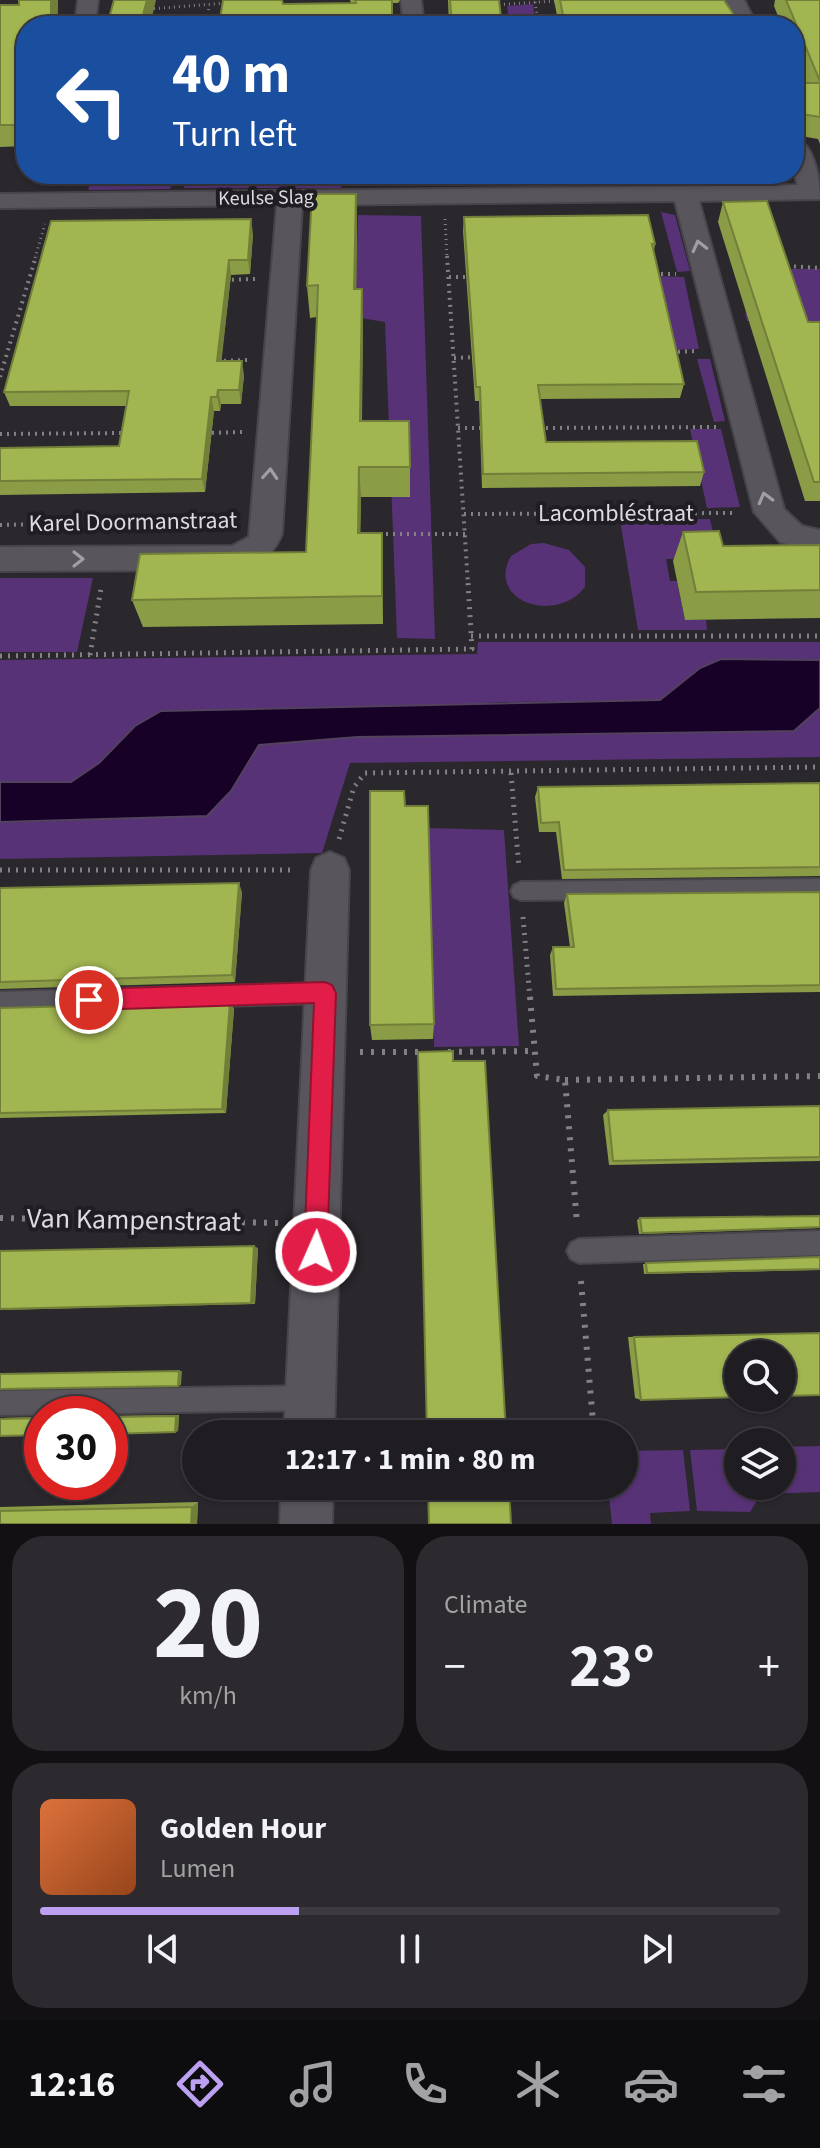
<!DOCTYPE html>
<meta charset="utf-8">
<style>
body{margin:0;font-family:"Source Sans 3",sans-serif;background:#2d2a2f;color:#f1f3f6;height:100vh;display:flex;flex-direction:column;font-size:30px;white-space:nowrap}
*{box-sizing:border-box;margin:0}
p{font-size:26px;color:#a2a2a5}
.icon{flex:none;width:44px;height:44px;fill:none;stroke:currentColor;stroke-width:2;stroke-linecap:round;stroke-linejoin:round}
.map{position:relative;height:1524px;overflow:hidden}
.side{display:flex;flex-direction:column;gap:12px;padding:12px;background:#121013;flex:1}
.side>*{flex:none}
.top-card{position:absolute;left:16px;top:16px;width:788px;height:168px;border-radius:32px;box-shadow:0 2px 6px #0004,0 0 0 2px #3d3b40;background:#1a4fa0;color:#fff;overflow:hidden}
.tools{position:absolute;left:724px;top:1340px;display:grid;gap:16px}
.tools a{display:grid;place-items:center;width:72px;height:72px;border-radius:50%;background:#201d22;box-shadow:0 2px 6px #0004,0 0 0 2px #3d3b40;font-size:40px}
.speed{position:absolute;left:24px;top:1396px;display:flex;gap:16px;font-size:40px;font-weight:700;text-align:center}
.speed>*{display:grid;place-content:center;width:104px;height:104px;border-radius:50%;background:#201d22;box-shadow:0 2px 6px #0004,0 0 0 2px #3d3b40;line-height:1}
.speed .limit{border:12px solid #d22;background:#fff;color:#111}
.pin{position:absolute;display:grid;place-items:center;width:68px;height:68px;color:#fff;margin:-34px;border:4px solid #fff;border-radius:50%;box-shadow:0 2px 8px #0007}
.me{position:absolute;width:88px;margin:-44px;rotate:2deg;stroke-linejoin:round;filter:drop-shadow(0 0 6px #0008)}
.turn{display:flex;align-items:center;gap:28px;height:168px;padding:0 24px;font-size:36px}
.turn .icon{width:104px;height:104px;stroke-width:2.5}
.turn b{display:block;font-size:56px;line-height:68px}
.big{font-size:60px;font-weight:700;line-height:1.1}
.side .widget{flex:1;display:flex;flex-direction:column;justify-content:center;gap:12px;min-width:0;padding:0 28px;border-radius:32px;background:#2d2a2f}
.side .dial{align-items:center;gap:0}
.dial b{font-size:104px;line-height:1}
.song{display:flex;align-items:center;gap:24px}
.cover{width:96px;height:96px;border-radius:12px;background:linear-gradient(135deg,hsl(20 70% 55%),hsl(20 70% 35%))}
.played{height:8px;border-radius:4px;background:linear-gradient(90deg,#bca0f2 35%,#3d3b40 35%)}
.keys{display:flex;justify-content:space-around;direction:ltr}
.heat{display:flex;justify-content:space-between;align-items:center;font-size:44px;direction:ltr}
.side .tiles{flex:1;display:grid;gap:12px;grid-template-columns:1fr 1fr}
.widget:last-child{grid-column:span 2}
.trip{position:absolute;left:182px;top:1420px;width:456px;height:80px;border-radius:40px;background:#201d22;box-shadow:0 2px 6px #0004,0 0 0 2px #3d3b40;font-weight:700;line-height:80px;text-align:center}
.tabs{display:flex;height:128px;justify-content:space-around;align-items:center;background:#0d0c0e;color:#a2a2a5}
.tabs .icon{width:56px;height:56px}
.tabs .selected{color:#bca0f2}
.tabs b{font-size:36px;color:#f1f3f6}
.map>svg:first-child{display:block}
.green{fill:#583276}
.water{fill:#170126;stroke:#52425e;stroke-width:2}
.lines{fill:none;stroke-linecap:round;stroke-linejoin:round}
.lane-casing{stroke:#47454a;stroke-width:4}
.street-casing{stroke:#47454a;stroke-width:4}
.path-far3{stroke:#848186;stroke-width:3;stroke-dasharray:1 4;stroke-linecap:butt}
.path-far2{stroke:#848186;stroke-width:4;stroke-dasharray:2 5;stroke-linecap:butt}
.path-far1{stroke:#848186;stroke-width:5;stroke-dasharray:2 6;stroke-linecap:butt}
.path{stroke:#848186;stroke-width:6;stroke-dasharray:3 8;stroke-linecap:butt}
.lane{fill:#58555c;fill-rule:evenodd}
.street{fill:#58555c;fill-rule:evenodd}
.wall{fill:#8a9c46}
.shaded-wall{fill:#717f39}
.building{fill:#a1b551;stroke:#717f39;stroke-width:2}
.oneway{stroke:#a19fa4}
.route{fill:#e11d48;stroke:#92132f;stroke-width:2}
.labels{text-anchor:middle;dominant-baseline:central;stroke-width:8;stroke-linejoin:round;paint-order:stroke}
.far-street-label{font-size:20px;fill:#dddbdf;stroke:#201d23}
.street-label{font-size:24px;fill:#dddbdf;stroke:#201d23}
.near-street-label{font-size:28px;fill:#dddbdf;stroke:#201d23}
</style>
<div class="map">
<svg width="820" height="1524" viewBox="0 0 820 1524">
<rect width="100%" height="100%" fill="#2a272d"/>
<!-- green -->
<path class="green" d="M533,4L536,26H510L507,6Z
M690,174L692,183H573L580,175Z
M458,176H557L559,184L451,186V181Z
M342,178L341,188H184L185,180Z
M91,180H174L170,189L88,190Z
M661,212L675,215L690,271L677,272Z
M358,215L421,216L435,639L397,638L385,322L355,317Z
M786,269H820V321H747L745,313L769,312Z
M654,276L684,277L699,349L670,350Z
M697,359H710L725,421L714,422Z
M690,429H721L740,507L707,508Z
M710,519L719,558L666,559L670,581H677L685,620H706L707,630H638L620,520Z
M544,543L569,550L585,567V587C557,625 485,601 511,556L531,544Z
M0,578H93L77,652H0Z
M478,642H820V660L721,659L700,668L660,700L500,702L135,726L99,763L71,782H0V660L477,654Z
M820,708V757L350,763L322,853L0,859V822L207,816L231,791L259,745L357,737L794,731Z
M428,828L504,830L519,1046L434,1047Z
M820,1446V1492L761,1494L750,1512L697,1511L690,1450L738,1449V1486H782V1447Z
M683,1450L690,1511L650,1513L651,1524H612L608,1486H624V1451Z"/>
<!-- water -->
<path class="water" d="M721,659L820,660V708L794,731L357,737L259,745L231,791L207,816L0,822V782H71L99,763L135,726L161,711L660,700L700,668Z"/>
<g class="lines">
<!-- lane casing -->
<g class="lane-casing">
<path id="lane" d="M820,879V897L521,900L514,897L511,891L514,885L521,882Z
M325,983L332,986L335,993L332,1000L325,1003L0,1012V992Z
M820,1231V1255L579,1263L571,1259L567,1251L571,1243L579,1239Z
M309,1386L318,1389L321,1398L318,1407L309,1410L0,1415V1391Z"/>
</g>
<!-- street casing -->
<g class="street-casing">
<path id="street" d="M78,0H98L95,26H75Z
M401,0H421L424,26H404Z
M724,0H744L757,26H737Z
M794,138C815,143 820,181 820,199L699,201L784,509L802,526L820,530V554L780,542L754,512L675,201L302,205L282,534C272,558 257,567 232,570L0,571V547L232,546L249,537L277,205L0,208V194L798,185L794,174Z
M330,852L344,858L349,870L334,1434H284L311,870L316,858Z
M281,1486H333L332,1524H280Z"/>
</g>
<!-- path-far3 -->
<path class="path-far3" d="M535,2L539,26
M494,5L570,0
M149,9L227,3
M538,21L561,20
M207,24H226
M207,25L209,5
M445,219L447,258
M35,258L45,224"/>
<!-- path-far2 -->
<path class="path-far2" d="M447,256L468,585
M787,266L820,268
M654,274H676
M449,277H472
M225,280L255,279
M671,352L697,351
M454,358L477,357
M217,361L247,360
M0,377L36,256
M458,428H485
M539,428L717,427
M205,433L243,432
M0,434L127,433
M464,514L736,513
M0,525L235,519
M379,534H465"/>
<!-- path-far1 -->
<path class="path-far1" d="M471,636H820
M90,655L101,588
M0,656L472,649L468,583
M511,773L519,868
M339,839L354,787L365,773L820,767
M0,870H296
M523,917L530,999"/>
<!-- path -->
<path class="path" d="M530,997L537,1076L565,1080L577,1223
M360,1052H422
M448,1052L535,1051
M565,1080L820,1076
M0,1218L279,1223
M581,1281L594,1434"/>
<!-- lane -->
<use href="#lane" class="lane"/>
<!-- street -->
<use href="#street" class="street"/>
</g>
<!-- wall -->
<path class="wall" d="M19,0H58L57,26H26V146L0,147V5H19Z
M350,0H400L398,3H392V26L283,4L351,3Z
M448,0H499L502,26H449Z
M554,0H724L738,26H559Z
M775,0H820V144L818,139L795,135L794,136V83H805L794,55V26H782L774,6Z
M356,194L357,226L356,289L363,321L362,421L410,467V497H361L360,533L383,562V624L143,627L132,600L306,552L317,317L310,318L307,286Z
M723,202L808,322H820V501H805L718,222Z
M464,217L655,244L654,251L684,384L680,398L540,399L546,442L704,472L700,486L482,488L479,401H475L463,231Z
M253,234L250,274L231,275L221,361L244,375L241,404H221L220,411H214L205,492L0,495V448L119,446L126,406H10L4,392Z
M683,532L723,546L820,545V618L685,620L673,561Z
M820,783V876L562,879L556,832H539L535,797L538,787Z
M405,806L434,1024L433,1039L372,1040L370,1025Z
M0,888L242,892L235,982L0,989Z
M820,892V992L553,996L550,955L553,947H570L564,903L567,894Z
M230,1002L234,1009L226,1113L0,1118V1008Z
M820,1106V1161L609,1165L603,1115L608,1110Z
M820,1216V1228L639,1234L637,1220L640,1218Z
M258,1248L255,1304L0,1310V1251Z
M820,1257V1270L644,1274L643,1264Z
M820,1333L641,1400L635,1398L628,1337Z
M179,1415L178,1431L175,1432L110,1434V1416Z
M42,1417V1435L0,1436V1418Z
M198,1502L197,1524H0V1507Z"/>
<!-- shaded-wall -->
<path class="shaded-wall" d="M51,0H58L57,26H48Z
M147,0H156L150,26H140Z
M802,114L795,135L794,136V130L798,118Z
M356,194L357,226L356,321L354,289Z
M251,219L253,234L250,274L248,260Z
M229,260L231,275L220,375L217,361Z
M362,289L363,321L361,452L360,421Z
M242,361L244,375L241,404L239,390Z
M218,390L221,404L220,411L217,397Z
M211,397L214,411L205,492L202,479Z
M359,467L361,497L360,562L358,533Z
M382,533L383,562V624L382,596Z
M239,883L242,892L235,982L232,975Z
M230,1002L234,1009L226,1113L222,1109Z
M254,1246L258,1248L255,1304L251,1303Z
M179,1371H182L181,1385L178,1386Z
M179,1415L178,1431L175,1432L176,1416Z
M198,1502L197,1524H191L192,1507Z"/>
<!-- building -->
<path class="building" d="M19,0H51V18L48,26H26V125H0V5H19Z
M114,0H147L140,26H107Z
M223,0H282L283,4L356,3L355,0H392V26H219Z
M450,0H499L502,26H452Z
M560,0H724L734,15L738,26H565Z
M786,0H820V81Z
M794,83H820V117L802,114L798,118H794Z
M312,194H356L354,289H362L360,421H409L410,467H359L358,533H382V596L132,600L140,554L306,552L317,316L318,285L307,286Z
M767,201L808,322H820V482H814L723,202Z
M648,215L655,244H652L684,384L538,385L546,442L697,441L704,472L483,474L480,387H476L464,217Z
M251,219L248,260H229L217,361H242L239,390H218L217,397H211L202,479L0,481V448L119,446L129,391L4,392L51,221Z
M719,531L723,546L820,545V590L696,592L683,532Z
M820,783V867L564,870L559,822L541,823L538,787Z
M370,791H404L405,806H428L434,1024L370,1025Z
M239,883L232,975L0,982V888Z
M820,892V985L556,989L553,947H574L567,894Z
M230,1002L222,1109L0,1113V1008Z
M453,1051V1061H485L506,1434H427L418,1052Z
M820,1106V1157L613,1161L608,1110Z
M820,1216V1227L642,1233L640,1218Z
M254,1246L251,1303L0,1309V1251Z
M820,1257V1269L647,1273L646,1263Z
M820,1333V1395L782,1396V1354H738V1397L641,1400L634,1337Z
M179,1371L178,1386L0,1389V1374Z
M176,1416L175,1432L110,1434V1417Z
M42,1418V1435L0,1436V1419Z
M428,1486H509L511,1524H429Z
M192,1507L191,1524H0V1511Z"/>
<!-- one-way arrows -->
<defs><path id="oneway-chevron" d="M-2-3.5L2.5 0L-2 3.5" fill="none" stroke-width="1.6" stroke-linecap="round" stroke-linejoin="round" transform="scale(2)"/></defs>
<g class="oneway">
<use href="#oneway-chevron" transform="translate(699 246) rotate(-104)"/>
<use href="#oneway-chevron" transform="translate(270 474) rotate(-86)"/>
<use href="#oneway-chevron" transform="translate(765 498) rotate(-105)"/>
<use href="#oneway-chevron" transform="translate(78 559)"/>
</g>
<!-- route -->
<path class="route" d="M325,982L332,985L336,993L327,1252L324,1261L316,1264L308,1261L304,1252L314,1003L89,1010L81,1007L78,1000L81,992L89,989Z"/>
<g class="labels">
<!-- far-street labels -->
<g class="far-street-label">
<text transform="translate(266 198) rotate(-1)">Keulse Slag</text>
</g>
<!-- street labels -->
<g class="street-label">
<text x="616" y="513">Lacombléstraat</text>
<text transform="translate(133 522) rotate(-1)">Karel Doormanstraat</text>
</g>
<!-- near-street labels -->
<g class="near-street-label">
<text transform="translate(134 1220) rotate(1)">Van Kampenstraat</text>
</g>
</g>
</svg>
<div class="tools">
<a><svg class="icon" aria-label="search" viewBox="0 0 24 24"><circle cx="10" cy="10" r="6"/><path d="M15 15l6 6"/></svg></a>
<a><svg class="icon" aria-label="layers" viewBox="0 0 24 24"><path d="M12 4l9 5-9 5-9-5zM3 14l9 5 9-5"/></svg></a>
</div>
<div class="speed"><div class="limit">30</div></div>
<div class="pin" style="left:89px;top:1000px;background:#d93025"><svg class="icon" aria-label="arrive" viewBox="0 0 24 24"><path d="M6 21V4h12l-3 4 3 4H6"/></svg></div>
<svg class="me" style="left:316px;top:1252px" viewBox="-20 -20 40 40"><circle r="17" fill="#e11d48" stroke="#fff" stroke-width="3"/><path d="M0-11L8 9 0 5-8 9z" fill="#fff"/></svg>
<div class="trip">12:17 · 1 min · 80 m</div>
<div class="top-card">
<div class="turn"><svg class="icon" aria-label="left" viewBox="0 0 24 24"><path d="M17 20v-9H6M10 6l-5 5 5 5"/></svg><div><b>40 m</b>Turn left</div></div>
</div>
</div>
<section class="side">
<div class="tiles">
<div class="widget dial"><b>20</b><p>km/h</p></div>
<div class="widget"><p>Climate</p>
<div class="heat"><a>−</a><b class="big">23°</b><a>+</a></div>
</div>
<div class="widget">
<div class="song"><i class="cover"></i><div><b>Golden Hour</b><p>Lumen</p></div></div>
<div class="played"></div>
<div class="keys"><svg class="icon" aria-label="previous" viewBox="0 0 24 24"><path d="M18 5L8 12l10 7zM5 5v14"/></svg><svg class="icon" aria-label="pause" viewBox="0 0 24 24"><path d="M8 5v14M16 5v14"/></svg><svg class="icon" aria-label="next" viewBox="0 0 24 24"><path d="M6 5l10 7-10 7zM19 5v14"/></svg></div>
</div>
</div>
</section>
<nav class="tabs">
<b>12:16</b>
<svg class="icon selected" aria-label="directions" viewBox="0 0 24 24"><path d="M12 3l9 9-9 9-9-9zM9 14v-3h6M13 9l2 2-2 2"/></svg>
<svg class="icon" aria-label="music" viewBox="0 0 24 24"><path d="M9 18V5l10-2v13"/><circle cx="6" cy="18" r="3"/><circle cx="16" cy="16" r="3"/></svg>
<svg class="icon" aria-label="phone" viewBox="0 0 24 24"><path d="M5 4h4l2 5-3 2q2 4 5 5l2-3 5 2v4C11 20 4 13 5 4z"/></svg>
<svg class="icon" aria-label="climate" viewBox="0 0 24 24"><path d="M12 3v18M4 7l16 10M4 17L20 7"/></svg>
<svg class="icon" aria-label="car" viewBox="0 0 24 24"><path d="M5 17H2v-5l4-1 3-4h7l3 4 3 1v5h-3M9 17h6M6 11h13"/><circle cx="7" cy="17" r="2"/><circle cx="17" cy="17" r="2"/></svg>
<svg class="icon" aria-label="filters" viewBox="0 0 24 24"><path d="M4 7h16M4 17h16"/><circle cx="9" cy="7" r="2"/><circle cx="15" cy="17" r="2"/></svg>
</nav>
